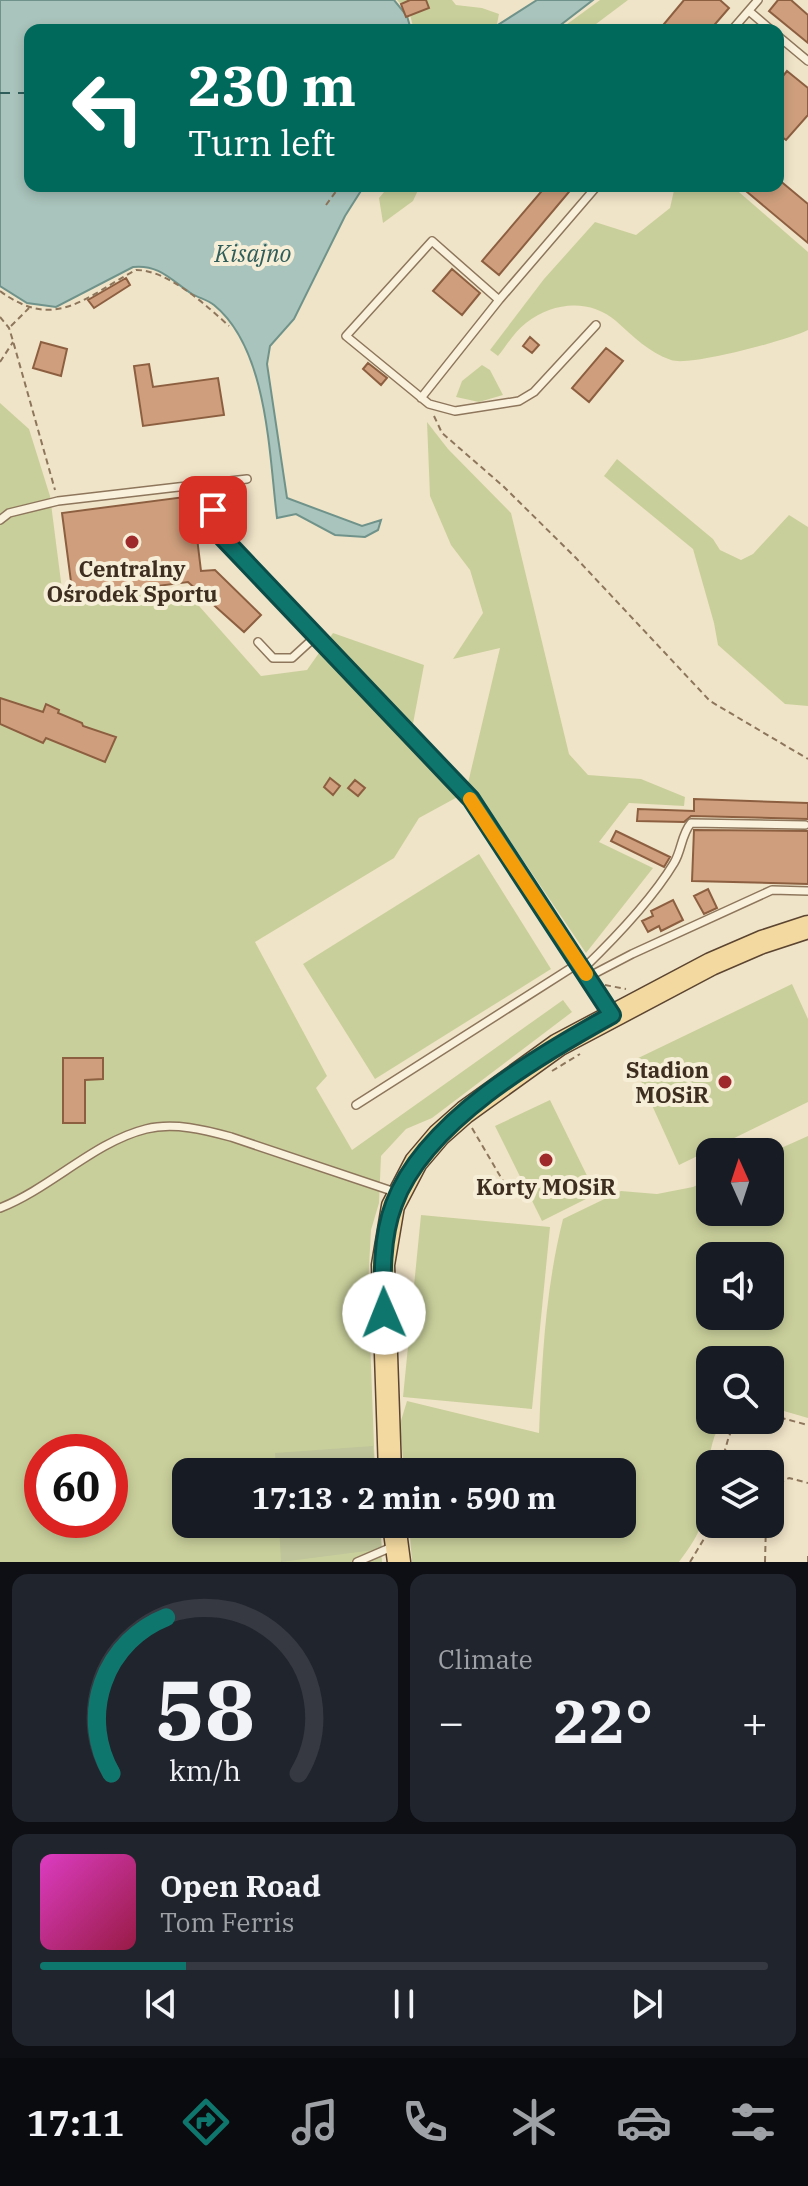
<!DOCTYPE html>
<meta charset="utf-8">
<style>
body{margin:0;font-family:"IBM Plex Serif",serif;background:#20242c;color:#f1f3f6;height:100vh;display:flex;flex-direction:column;font-size:30px;white-space:nowrap}
*{box-sizing:border-box;margin:0}
p{font-size:26px;color:#9ea1a6}
.icon{flex:none;width:44px;height:44px;fill:none;stroke:currentColor;stroke-width:2;stroke-linecap:round;stroke-linejoin:round}
.map{position:relative;height:1562px;overflow:hidden}
.sheet{display:flex;flex-direction:column;gap:12px;padding:12px;background:#0d0f14;flex:1}
.sheet>*{flex:none}
.guide{position:absolute;left:24px;top:24px;width:760px;height:168px;border-radius:16px;box-shadow:0 4px 12px #0003;background:#00695c;color:#fff;overflow:hidden}
.needle{width:52px;rotate:357deg}
.fabs{position:absolute;left:696px;top:1138px;display:grid;gap:16px}
.fabs a{display:grid;place-items:center;width:88px;height:88px;border-radius:16px;background:#171b24;box-shadow:0 4px 12px #0003;font-size:40px}
.speed{position:absolute;left:24px;top:1434px;display:flex;gap:16px;font-size:40px;font-weight:700;text-align:center}
.speed>*{display:grid;place-content:center;width:104px;height:104px;border-radius:50%;background:#171b24;box-shadow:0 4px 12px #0003;line-height:1}
.speed .limit{border:12px solid #d22;background:#fff;color:#111}
.pin{position:absolute;display:grid;place-items:center;width:68px;height:68px;color:#fff;margin:-34px;border-radius:16px;box-shadow:0 4px 12px #0006}
.me{position:absolute;width:88px;margin:-44px;rotate:359deg;stroke-linejoin:round;filter:drop-shadow(0 0 6px #0008)}
.turn{display:flex;align-items:center;gap:28px;height:168px;padding:0 32px;font-size:36px}
.turn .icon{width:104px;height:104px;stroke-width:2.5}
.turn b{display:block;font-size:56px;line-height:68px}
.big{font-size:60px;font-weight:700;line-height:1.1}
.sheet .card{flex:1;display:flex;flex-direction:column;justify-content:center;gap:12px;min-width:0;padding:0 28px;border-radius:16px;background:#20242c}
.sheet .dial{align-items:center;gap:0}
.dial svg{height:208px;overflow:visible;fill:none;stroke:#363941;stroke-width:7;stroke-linecap:round;text-anchor:middle}
.dial text{fill:#f1f3f6;stroke:none}
.song{display:flex;align-items:center;gap:24px}
.cover{width:96px;height:96px;border-radius:12px;background:linear-gradient(135deg,hsl(310 70% 55%),hsl(340 70% 35%))}
.played{height:8px;border-radius:4px;background:linear-gradient(90deg,#0f766e 20%,#363941 20%)}
.keys{display:flex;justify-content:space-around;direction:ltr}
.heat{display:flex;justify-content:space-between;align-items:center;font-size:44px;direction:ltr}
.sheet .tiles{flex:1;display:grid;gap:12px;grid-template-columns:1fr 1fr}
.card:last-child{grid-column:span 2}
.trip{position:absolute;left:172px;top:1458px;width:464px;height:80px;border-radius:16px;background:#171b24;box-shadow:0 4px 12px #0003;font-weight:700;line-height:80px;text-align:center}
.tabs{display:flex;height:128px;justify-content:space-around;align-items:center;background:#090b0e;color:#9ea1a6}
.tabs .icon{width:56px;height:56px}
.tabs .active{color:#0f766e}
.tabs b{font-size:36px;color:#f1f3f6}
.map>svg:first-child{display:block}
.green{fill:#c9cf9b;fill-rule:evenodd}
.cemetery{fill:#bfc49a}
.water{fill:#a9c4bc;stroke:#6f938a;stroke-width:2}
.lines{fill:none;stroke-linecap:round;stroke-linejoin:round}
.ferry{stroke:#2f5d5a;stroke-width:2;stroke-dasharray:10 8;stroke-linecap:butt}
.building{fill:#cf9f7d;stroke:#8d5f41;stroke-width:2}
.lane-casing{stroke:#8d765c;stroke-width:10}
.primary-casing{stroke:#5b4430;stroke-width:25}
.path{stroke:#8d765c;stroke-width:2;stroke-dasharray:6 4;stroke-linecap:butt}
.lane{stroke:#faf1dc;stroke-width:7}
.primary{stroke:#f3d9a0;stroke-width:22}
.route-casing{stroke:#0a4d48;stroke-width:20}
.route{stroke:#0f766e;stroke-width:14}
.slow{stroke:#f59e0b;stroke-width:14}
.poi-dot{fill:#9e2a2b;stroke:#f7eed8;stroke-width:3}
.labels{text-anchor:middle;dominant-baseline:central;stroke-width:8;stroke-linejoin:round;paint-order:stroke}
.poi-label{font-size:22px;font-weight:bold;fill:#3d2e20;stroke:#f7eed8}
.water-label{font-size:24px;font-style:italic;fill:#2f5d5a;stroke:#f7eed8}
</style>
<div class="map">
<svg width="808" height="1562" viewBox="0 0 808 1562">
<rect width="100%" height="100%" fill="#f0e4c8"/>
<!-- green -->
<path class="green" d="M397,0H452L456,5L482,8L499,14L497,24L485,30H414L410,15Z
M600,0H628L588,30H559Z
M389,186H420L413,201L383,223L379,198Z
M675,186H732L808,252V330C788,340 690,367 671,360C648,352 634,337 616,321C589,298 553,302 526,323C515,331 507,345 498,356L490,350L544,279L595,222L636,235L670,208Z
M482,365L490,370L503,395L479,402L456,397L462,381Z
M0,403L29,429L50,496L64,605L184,589L261,676L307,670L333,633L424,665L412,729L468,783L500,648L453,659L483,613L470,570L451,545L430,496L427,422L448,449L511,513L569,754L588,775L641,779L685,797L684,806L629,803L599,842L653,868L586,953L474,788L419,818L394,858L255,942L327,1076L316,1088L352,1150L563,1000L572,1012L432,1118L406,1129L381,1156L379,1203L371,1230L368,1286L375,1472H186V1524H379L382,1562H0ZM42,1452H110V1520H42Z
M617,459L713,539L720,550L741,560L753,554L789,515L808,527V706L785,704L718,645L714,623L693,549L604,476Z
M479,854L551,969L375,1079L303,964Z
M792,984L808,1019V1102L679,1165L632,1061Z
M550,1100L596,1194L542,1221L495,1126Z
M808,1136V1418L770,1407V1360H710V1420H724C701,1446 712,1499 699,1530C694,1542 686,1552 679,1562H412L409,1524H622V1472H404L400,1424L407,1401L539,1433C542,1360 545,1291 563,1219L621,1191L657,1194L693,1187L710,1179V1212H770V1153ZM710,1256H770V1316H710Z
M421,1215L550,1227L532,1409L403,1397Z"/>
<!-- cemetery -->
<path class="cemetery" d="M373,1446L375,1472H276L275,1453Z
M279,1524H380L382,1549L281,1562Z"/>
<!-- water -->
<path class="water" d="M0,0H394L407,16L411,30H30V186H364L345,216L294,319L270,346L267,364L287,498L362,526L381,520L378,530L365,537L335,535L296,514L277,518C269,454 268,349 214,305C208,300 199,298 192,294C172,281 159,264 133,267L56,307L27,303L0,286Z
M537,0H593L554,30H490Z"/>
<g class="lines">
<!-- ferry -->
<path class="ferry" d="M0,93H30"/>
</g>
<!-- building -->
<path class="building" d="M410,0H426L429,8L406,17L401,4Z
M684,0H720L729,8L710,30H659Z
M778,0H791L808,15V43L769,11Z
M787,71L808,88V115L786,140L778,134V82Z
M778,179L808,204V243L740,186H778Z
M546,186H574L499,275L482,261Z
M452,269L480,293L462,315L433,291Z
M126,278L130,285L94,308L88,300Z
M530,337L539,345L532,353L523,346Z
M41,342L67,349L61,376L33,368Z
M606,348L623,361L589,402L572,388Z
M368,363L387,378L381,385L363,369Z
M149,364L153,387L218,378L224,415L143,426L134,366Z
M192,496L201,571L215,570L261,615L244,632L188,582L73,597L62,513Z
M238,496L242,521L224,524L221,499Z
M0,698L43,712L46,704L59,710L58,713L82,723L83,726L116,737L105,762L46,738L43,743L0,724Z
M330,778L340,786L333,795L324,787Z
M355,780L365,788L358,796L348,788Z
M694,799L808,803V819L691,816L684,822L637,821L638,809L694,811Z
M694,830L808,831V884L692,881Z
M616,831L670,857L664,867L611,841Z
M708,889L717,908L704,914L694,896Z
M673,900L683,920L661,931L659,926L648,932L642,921L653,916L651,911Z
M63,1058H103V1079L85,1080V1123H63Z"/>
<g class="lines">
<!-- lane casing -->
<g class="lane-casing">
<path id="lane" d="M749,11L771,30
M732,30L758,0
M778,36L808,61
M499,300L432,241L346,336L429,404L455,411L519,401L534,392L596,325
M421,398L499,300L597,186
M208,484L216,526L222,537L471,799L611,1014
M0,520L9,513L58,501L247,479
M258,642L273,658H292L315,637
M583,969C613,940 653,898 674,863C682,850 681,835 691,823L805,825
M588,977L632,954L772,890L808,891
M356,1105L579,963
M0,1208C51,1188 94,1142 146,1129C174,1122 205,1130 231,1137L395,1192
M357,1562L392,1547"/>
</g>
<!-- primary casing -->
<g class="primary-casing">
<path id="primary" d="M390,1472L383,1265L393,1206L416,1162L439,1135L465,1112L558,1045L711,964L762,942L808,927
M394,1524L399,1562"/>
</g>
<!-- path -->
<path class="path" d="M326,205L340,186
M0,291C55,332 85,297 136,270C168,270 206,305 229,326
M0,317L9,328L13,341L55,490
M11,326L29,308
M0,362L13,342
M434,416L442,433L503,486L576,558L710,701L808,759
M605,985L626,989
M552,1071L580,1054
M472,1128L503,1181
M770,1415L808,1425
M721,1464L729,1436L737,1420
M770,1489L789,1478L808,1483
M690,1562L713,1524
M765,1562L766,1524
M808,1562V1553"/>
<!-- lane -->
<use href="#lane" class="lane"/>
<!-- primary -->
<use href="#primary" class="primary"/>
</g>
<g class="lines">
<!-- route casing -->
<g class="route-casing">
<path id="route" d="M213,510L222,537L471,799L612,1015C538,1056 424,1122 394,1204C381,1238 382,1278 384,1313"/>
</g>
<!-- route -->
<use href="#route" class="route"/>
<!-- slow -->
<path class="slow" d="M470,799L586,974"/>
</g>
<!-- markers -->
<g class="poi-dot">
<circle cx="132" cy="542" r="8"/>
<circle cx="725" cy="1082" r="8"/>
<circle cx="546" cy="1160" r="8"/>
</g>
<g class="labels">
<!-- poi labels -->
<g class="poi-label">
<text x="132" y="568">Centralny<tspan x="132" dy="25">Ośrodek Sportu</tspan></text>
<text x="709" y="1069" text-anchor="end">Stadion<tspan x="709" dy="25">MOSiR</tspan></text>
<text x="546" y="1186">Korty MOSiR</text>
</g>
<!-- water labels -->
<g class="water-label">
<text x="253" y="253">Kisajno</text>
</g>
</g>
</svg>
<div class="fabs">
<a><svg class="needle" viewBox="-14 -14 28 28"><path d="M0-13l5 13h-10z" fill="#e53935"/><path d="M0 13l5-13h-10z" fill="#9ea1a6"/></svg></a>
<a><svg class="icon" aria-label="sound" viewBox="0 0 24 24"><path d="M4 9h4l5-4v14l-5-4H4zM17 9q2 3 0 6"/></svg></a>
<a><svg class="icon" aria-label="search" viewBox="0 0 24 24"><circle cx="10" cy="10" r="6"/><path d="M15 15l6 6"/></svg></a>
<a><svg class="icon" aria-label="layers" viewBox="0 0 24 24"><path d="M12 4l9 5-9 5-9-5zM3 14l9 5 9-5"/></svg></a>
</div>
<div class="speed"><div class="limit">60</div></div>
<div class="pin" style="left:213px;top:510px;background:#d93025"><svg class="icon" aria-label="arrive" viewBox="0 0 24 24"><path d="M6 21V4h12l-3 4 3 4H6"/></svg></div>
<svg class="me" style="left:384px;top:1313px" viewBox="-20 -20 40 40"><circle r="19" fill="#fff"/><path d="M0-13L10 11 0 6-10 11z" fill="#0f766e"/></svg>
<div class="trip">17:13 · 2 min · 590 m</div>
<div class="guide">
<div class="turn"><svg class="icon" aria-label="left" viewBox="0 0 24 24"><path d="M17 20v-9H6M10 6l-5 5 5 5"/></svg><div><b>230 m</b>Turn left</div></div>
</div>
</div>
<section class="sheet">
<div class="tiles">
<div class="card dial"><svg viewBox="0 0 100 80">
<path d="M14 69A42 42 0 1 1 86 69"/>
<path d="M14 69A42 42 0 0 1 35 9" stroke="#0f766e"/>
<text x="50" y="56" font-size="32" font-weight="700">58</text>
<text x="50" y="72" font-size="11">km/h</text>
</svg></div>
<div class="card"><p>Climate</p>
<div class="heat"><a>−</a><b class="big">22°</b><a>+</a></div>
</div>
<div class="card">
<div class="song"><i class="cover"></i><div><b>Open Road</b><p>Tom Ferris</p></div></div>
<div class="played"></div>
<div class="keys"><svg class="icon" aria-label="previous" viewBox="0 0 24 24"><path d="M18 5L8 12l10 7zM5 5v14"/></svg><svg class="icon" aria-label="pause" viewBox="0 0 24 24"><path d="M8 5v14M16 5v14"/></svg><svg class="icon" aria-label="next" viewBox="0 0 24 24"><path d="M6 5l10 7-10 7zM19 5v14"/></svg></div>
</div>
</div>
</section>
<nav class="tabs">
<b>17:11</b>
<svg class="icon active" aria-label="directions" viewBox="0 0 24 24"><path d="M12 3l9 9-9 9-9-9zM9 14v-3h6M13 9l2 2-2 2"/></svg>
<svg class="icon" aria-label="music" viewBox="0 0 24 24"><path d="M9 18V5l10-2v13"/><circle cx="6" cy="18" r="3"/><circle cx="16" cy="16" r="3"/></svg>
<svg class="icon" aria-label="phone" viewBox="0 0 24 24"><path d="M5 4h4l2 5-3 2q2 4 5 5l2-3 5 2v4C11 20 4 13 5 4z"/></svg>
<svg class="icon" aria-label="climate" viewBox="0 0 24 24"><path d="M12 3v18M4 7l16 10M4 17L20 7"/></svg>
<svg class="icon" aria-label="car" viewBox="0 0 24 24"><path d="M5 17H2v-5l4-1 3-4h7l3 4 3 1v5h-3M9 17h6M6 11h13"/><circle cx="7" cy="17" r="2"/><circle cx="17" cy="17" r="2"/></svg>
<svg class="icon" aria-label="filters" viewBox="0 0 24 24"><path d="M4 7h16M4 17h16"/><circle cx="9" cy="7" r="2"/><circle cx="15" cy="17" r="2"/></svg>
</nav>
